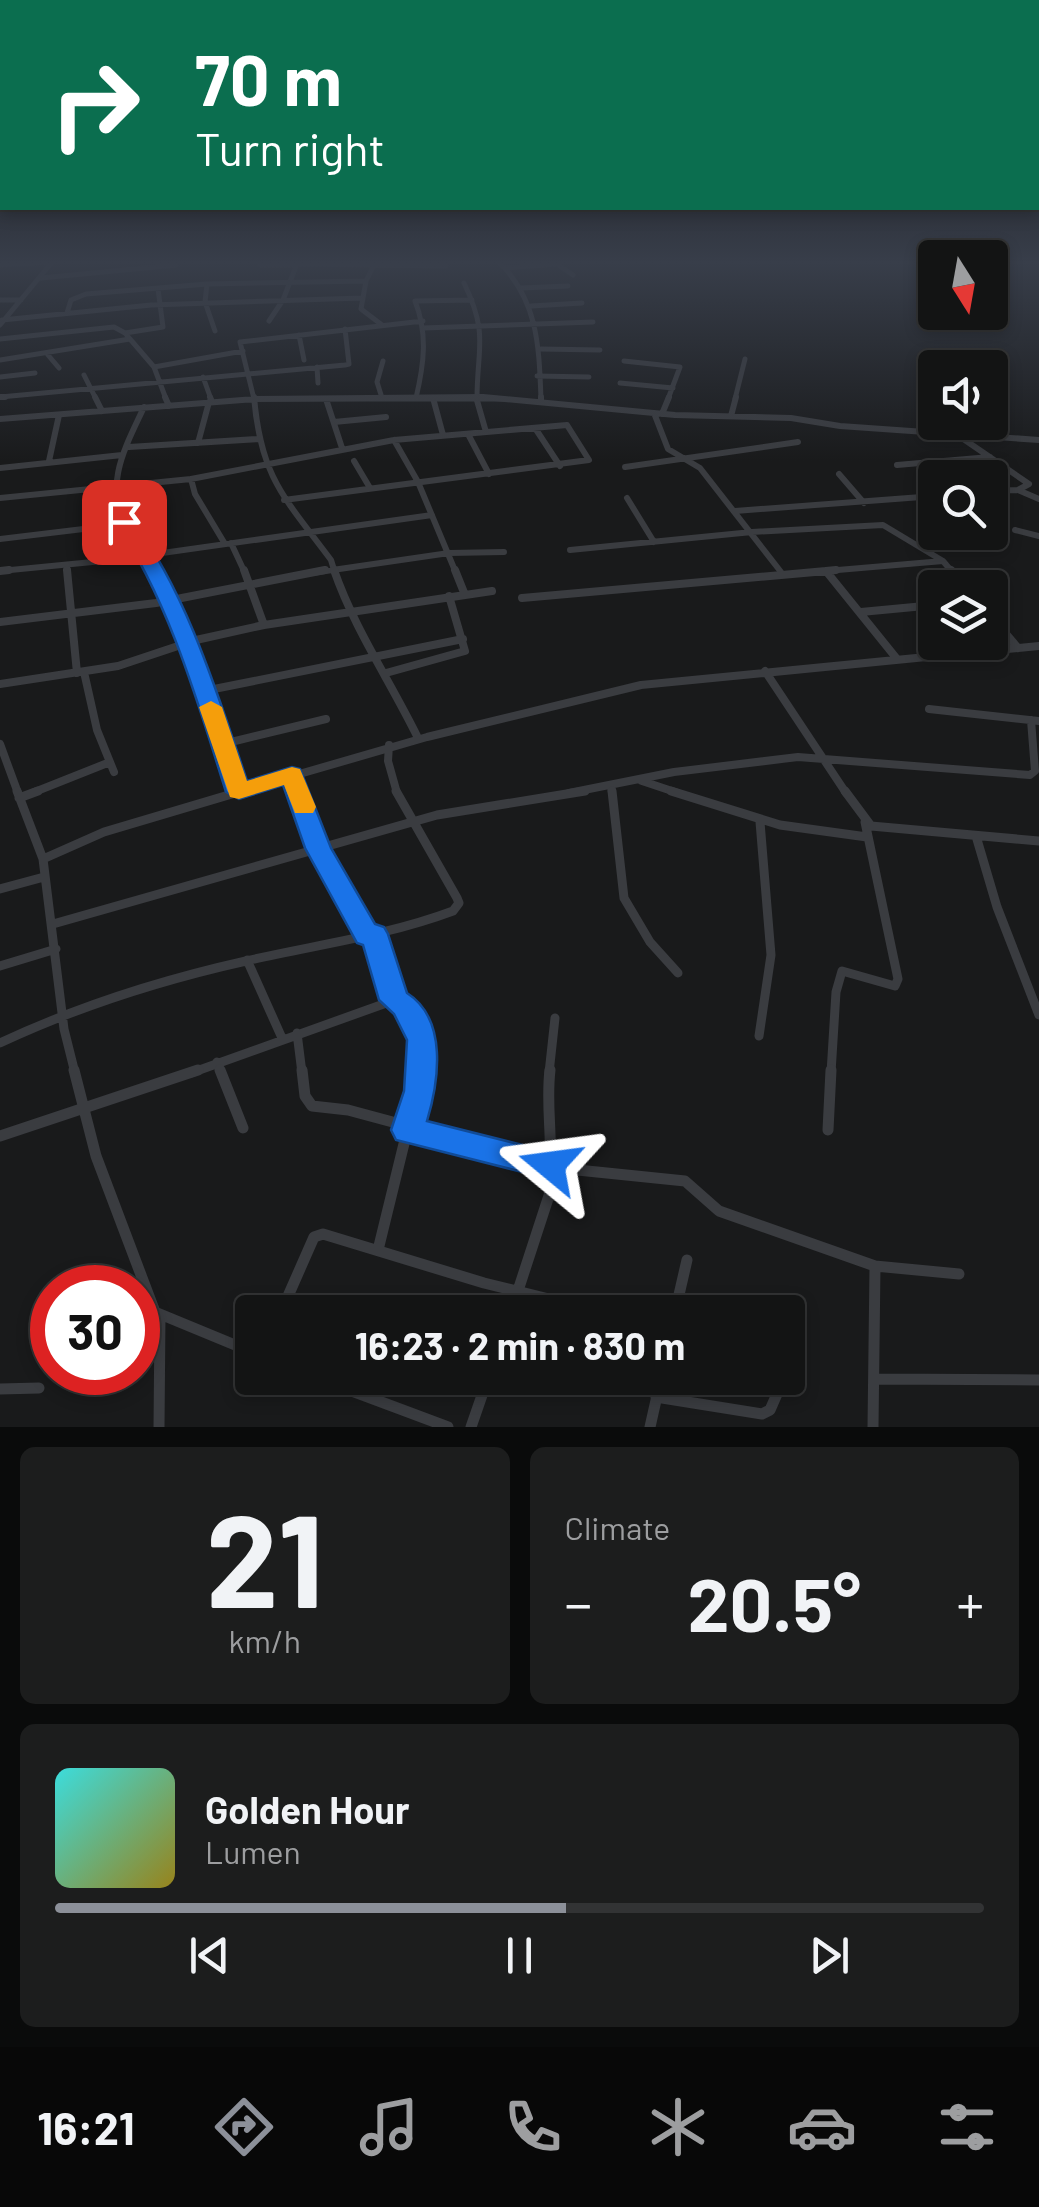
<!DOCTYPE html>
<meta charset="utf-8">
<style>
body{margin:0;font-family:Barlow,sans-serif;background:#1c1d1d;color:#f1f3f6;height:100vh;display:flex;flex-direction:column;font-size:38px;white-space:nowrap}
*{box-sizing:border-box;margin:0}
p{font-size:32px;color:#9d9ea0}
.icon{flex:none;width:55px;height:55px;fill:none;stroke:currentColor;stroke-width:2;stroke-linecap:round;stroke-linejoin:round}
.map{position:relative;height:1427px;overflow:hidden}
.drawer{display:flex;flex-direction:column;gap:20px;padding:20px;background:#0a0b0b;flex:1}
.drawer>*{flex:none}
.banner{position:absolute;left:0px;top:0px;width:1040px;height:210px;box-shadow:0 5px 15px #0003,0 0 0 2px #323334;background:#0b6e4f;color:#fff;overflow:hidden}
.needle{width:65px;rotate:169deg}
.buttons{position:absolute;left:918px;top:240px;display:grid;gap:20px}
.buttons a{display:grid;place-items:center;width:90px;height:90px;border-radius:10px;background:#131414;box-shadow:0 5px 15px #0003,0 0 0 2px #323334;font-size:50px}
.speed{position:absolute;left:30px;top:1265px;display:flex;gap:20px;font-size:50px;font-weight:700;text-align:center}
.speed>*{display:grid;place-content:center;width:130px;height:130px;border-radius:50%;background:#131414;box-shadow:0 5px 15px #0003,0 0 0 2px #323334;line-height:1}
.speed .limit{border:15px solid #d22;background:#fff;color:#111}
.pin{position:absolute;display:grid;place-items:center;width:85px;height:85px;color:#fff;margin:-42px;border-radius:20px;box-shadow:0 5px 15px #0006}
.me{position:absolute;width:110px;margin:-55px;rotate:286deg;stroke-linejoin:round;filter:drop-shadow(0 0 8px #0008)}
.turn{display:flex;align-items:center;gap:35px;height:210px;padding:0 30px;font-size:45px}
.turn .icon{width:130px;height:130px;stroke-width:2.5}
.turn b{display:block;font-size:70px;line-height:85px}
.big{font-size:75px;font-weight:700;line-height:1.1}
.drawer .card{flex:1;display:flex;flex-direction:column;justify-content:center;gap:15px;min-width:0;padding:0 35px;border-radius:15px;background:#1c1d1d}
.drawer .dial{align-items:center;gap:0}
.dial b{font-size:130px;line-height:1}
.song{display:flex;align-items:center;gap:30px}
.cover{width:120px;height:120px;border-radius:15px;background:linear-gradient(135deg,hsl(180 70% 55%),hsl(50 70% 35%))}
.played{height:10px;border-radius:5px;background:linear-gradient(90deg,#8c9099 55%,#323334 55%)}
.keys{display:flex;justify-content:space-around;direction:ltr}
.heat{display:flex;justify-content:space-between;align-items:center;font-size:55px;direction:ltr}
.drawer .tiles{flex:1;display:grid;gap:20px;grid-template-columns:1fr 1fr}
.card:last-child{grid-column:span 2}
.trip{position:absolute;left:235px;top:1295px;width:570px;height:100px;border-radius:10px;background:#131414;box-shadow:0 5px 15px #0003,0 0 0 2px #323334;font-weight:700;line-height:100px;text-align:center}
.tabs{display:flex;height:160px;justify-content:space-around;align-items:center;background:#080808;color:#9d9ea0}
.tabs .icon{width:70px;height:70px}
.tabs .on{color:#8c9099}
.tabs b{font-size:45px;color:#f1f3f6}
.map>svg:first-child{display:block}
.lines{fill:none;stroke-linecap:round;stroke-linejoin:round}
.minor-far4{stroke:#3a3c40;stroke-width:5}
.minor-far3{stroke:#3a3c40;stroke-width:6}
.minor-far2{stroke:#3a3c40;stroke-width:8}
.minor-far1{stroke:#3a3c40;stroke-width:9}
.minor{stroke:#3a3c40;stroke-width:11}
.route{fill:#1a73e8;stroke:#114b97;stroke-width:2.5}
.slow{fill:#f59e0b}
</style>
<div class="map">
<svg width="1039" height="1427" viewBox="0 0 1039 1427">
<rect width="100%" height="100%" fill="#191a1b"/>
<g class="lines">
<!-- minor-far4 -->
<path class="minor-far4" d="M498,261C538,300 539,346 541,399
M298,264L446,266
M0,265L62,261
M260,265H298
M374,265L366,281L361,309L382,325
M506,268L557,264L573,275
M41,278L176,265
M464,283C489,335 477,347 477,399
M207,284L205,302L215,331
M521,288L568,286
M0,300H21
M531,306L582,303
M67,313L71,300L86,294L207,284L366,281
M2,320L151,305L362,298
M269,321L283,300L298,261
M0,325L53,261
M423,328L593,322
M299,335L304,360
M0,339L114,327L125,333L163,327L158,289
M130,339L154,367L166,399
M541,349L600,350
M48,355L59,368
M0,360L130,339L125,333
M624,361L680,367L668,399
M154,367L243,351
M317,367L318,383
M84,375L96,399
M537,376L589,377
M0,377L35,373
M203,377L211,399
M620,383L673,388
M0,397L345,365L349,364L345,329
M382,398L377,382L383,361
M416,398C424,364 428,334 415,301L472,300
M254,399H505
M254,399L240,342L423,321
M735,399L745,359"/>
<!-- minor-far3 -->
<path class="minor-far3" d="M0,397H5
M95,397L102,411
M165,397L169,406
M210,397L212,402
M254,397C261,478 284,497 331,560L335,573
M476,397L486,432
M541,397V402
M433,398L443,435
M326,399L342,448
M144,407C127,444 102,486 127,526C137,542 148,555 156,573
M654,413L668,449L700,468L781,572
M662,414L669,397
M731,416L736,397
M0,419L255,399L483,397L675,415L791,418L840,426L1039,440
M334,422L386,417
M535,428L560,466
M468,434L489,474
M959,436L1029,484L1018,490
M394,440L418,482L456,573
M198,443L209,402
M129,447L258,439
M49,461L59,415
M354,461L370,488
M897,465L990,457
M625,467L798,442
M0,468L122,455
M839,474L864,503
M191,479L195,494L225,544
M990,491L1018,490L1039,499
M0,498L191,479L394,440L567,425L589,460L284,500
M627,498L654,542
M735,511L935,496
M1015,530L1039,536
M0,539L125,524
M231,543L245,573
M570,550L752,532L883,525L943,561
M67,565L68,573
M0,571L113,560L432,515
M826,571L943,561L953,573
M312,573L449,553L504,552
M808,573H827"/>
<!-- minor-far2 -->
<path class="minor-far2" d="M67,570L77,673
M155,570L210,706L239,791
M244,570L264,625
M334,570C354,628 390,681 417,736
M455,570L465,595
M951,570L967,588
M0,571L9,570
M826,571L836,570
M522,598L826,571L897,659
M861,612L935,605
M990,615L1018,648
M0,622L156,603L325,570
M765,671L846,793
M84,672L97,730L114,772
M386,673L465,651L449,596
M0,684L118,666L196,640L264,625L492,591
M204,691L463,639
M929,709L1039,721
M0,744L18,793
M223,744L326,719
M389,745L388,761L397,793
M292,775L298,793
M642,781L678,793
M611,785L612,793
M32,793L110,762
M234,793L427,737L641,685L1039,646
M569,793L674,772L798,757L1030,775L1035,771L1031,720"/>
<!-- minor-far1 -->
<path class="minor-far1" d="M17,791L43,859
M298,791L318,848L367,936
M612,791L624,898L650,942L678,973
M671,791L780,825L867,837
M845,791L871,826L1039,841
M19,798L38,791
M976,836L997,907L1039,1015
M0,889L44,877
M53,924L437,815L585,791
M247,960L282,1038
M0,966L56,949
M394,999C417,1015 426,1046 422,1073
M297,1033L302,1073
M759,1036L771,955L760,822
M0,1043C79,1006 161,980 246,961C315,945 386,936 453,911L459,903L457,898L396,791
M217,1062L221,1073
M75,1073L64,1029L43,859L104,832L242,791
M191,1073L392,1001L394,994L375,934
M549,1073L555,1018
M831,1073L836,992L842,971L895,986L898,979L865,822"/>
<!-- minor -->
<path class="minor" d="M74,1070L96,1156L155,1312L252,1352
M220,1070L243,1128
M302,1070L305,1096L312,1106L348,1110L400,1124L424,1136L485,1147L558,1168L685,1181L719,1211L875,1266L873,1427
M550,1070C546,1103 552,1132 550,1165
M828,1130L831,1070
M0,1136L198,1070
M378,1250L422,1070
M875,1266L959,1274
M281,1312L314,1237L323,1234L484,1283L601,1312
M511,1312L558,1168
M675,1312L687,1260
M317,1378L448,1427
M876,1379L1039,1380
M0,1389L39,1388
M656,1397L762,1414L770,1410L777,1394
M159,1427L160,1316
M471,1427L488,1378
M650,1427L661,1378"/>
</g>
<!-- sky -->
<linearGradient id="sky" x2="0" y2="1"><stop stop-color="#0e0e0f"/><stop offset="0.57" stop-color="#383e4a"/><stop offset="1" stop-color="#383e4a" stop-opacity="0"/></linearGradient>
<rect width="1039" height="461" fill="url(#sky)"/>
<!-- route -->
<path class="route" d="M124,516L131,518C187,593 217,692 247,781L292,767L300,769L331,848L375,924L384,927L388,934L407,993C448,1019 439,1081 427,1121L562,1155L566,1165L562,1175L550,1179L396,1140L391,1130L404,1091L407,1040L394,1014L379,1000L363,945L357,943L305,848L283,785L239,799L226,792C198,703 168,598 115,522Z"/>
<!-- slow -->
<path class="slow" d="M211,701L222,707L247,781L292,767L300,769L316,807L313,813H295L284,785L239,799L230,797L199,707Z"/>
</svg>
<div class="buttons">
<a><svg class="needle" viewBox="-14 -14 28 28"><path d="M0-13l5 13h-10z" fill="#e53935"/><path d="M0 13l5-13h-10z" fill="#9d9ea0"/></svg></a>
<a><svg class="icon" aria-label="sound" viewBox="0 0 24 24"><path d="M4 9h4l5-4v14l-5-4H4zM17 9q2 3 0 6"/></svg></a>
<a><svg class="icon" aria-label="search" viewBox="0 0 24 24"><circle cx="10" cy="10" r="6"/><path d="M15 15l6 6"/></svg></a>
<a><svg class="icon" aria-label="layers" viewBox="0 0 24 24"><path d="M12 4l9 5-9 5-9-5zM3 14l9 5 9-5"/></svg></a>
</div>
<div class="speed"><div class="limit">30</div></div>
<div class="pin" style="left:124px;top:522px;background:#d93025"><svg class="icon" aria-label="arrive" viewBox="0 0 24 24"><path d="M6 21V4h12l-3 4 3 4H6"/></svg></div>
<svg class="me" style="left:550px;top:1165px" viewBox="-20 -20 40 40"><path d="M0-17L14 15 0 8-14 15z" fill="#1a73e8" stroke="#fff" stroke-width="4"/></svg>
<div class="trip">16:23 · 2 min · 830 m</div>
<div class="banner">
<div class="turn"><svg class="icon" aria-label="right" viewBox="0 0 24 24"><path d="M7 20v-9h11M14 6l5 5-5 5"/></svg><div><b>70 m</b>Turn right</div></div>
</div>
</div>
<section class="drawer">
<div class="tiles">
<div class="card dial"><b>21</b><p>km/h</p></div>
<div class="card"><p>Climate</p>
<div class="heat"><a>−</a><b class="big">20.5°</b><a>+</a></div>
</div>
<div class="card">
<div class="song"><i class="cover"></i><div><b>Golden Hour</b><p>Lumen</p></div></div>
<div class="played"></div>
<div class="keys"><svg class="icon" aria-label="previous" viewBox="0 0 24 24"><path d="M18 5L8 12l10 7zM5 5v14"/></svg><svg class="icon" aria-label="pause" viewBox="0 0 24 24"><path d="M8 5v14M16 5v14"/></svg><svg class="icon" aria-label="next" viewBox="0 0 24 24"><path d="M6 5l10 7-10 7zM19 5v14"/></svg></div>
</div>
</div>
</section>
<nav class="tabs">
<b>16:21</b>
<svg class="icon on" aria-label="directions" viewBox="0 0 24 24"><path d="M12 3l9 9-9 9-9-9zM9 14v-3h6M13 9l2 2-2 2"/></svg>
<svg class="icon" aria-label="music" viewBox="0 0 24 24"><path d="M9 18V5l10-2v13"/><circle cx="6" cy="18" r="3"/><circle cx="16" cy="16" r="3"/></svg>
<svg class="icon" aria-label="phone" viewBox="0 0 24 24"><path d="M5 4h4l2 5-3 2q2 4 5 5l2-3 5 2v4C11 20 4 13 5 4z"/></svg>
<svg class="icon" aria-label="climate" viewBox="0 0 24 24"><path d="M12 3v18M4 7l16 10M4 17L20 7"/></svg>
<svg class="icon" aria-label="car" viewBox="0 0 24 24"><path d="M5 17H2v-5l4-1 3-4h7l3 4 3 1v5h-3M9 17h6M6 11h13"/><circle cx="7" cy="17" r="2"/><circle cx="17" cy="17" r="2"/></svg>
<svg class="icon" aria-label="filters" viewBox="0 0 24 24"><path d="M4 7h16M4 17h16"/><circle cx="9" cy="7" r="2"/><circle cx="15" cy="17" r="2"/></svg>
</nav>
